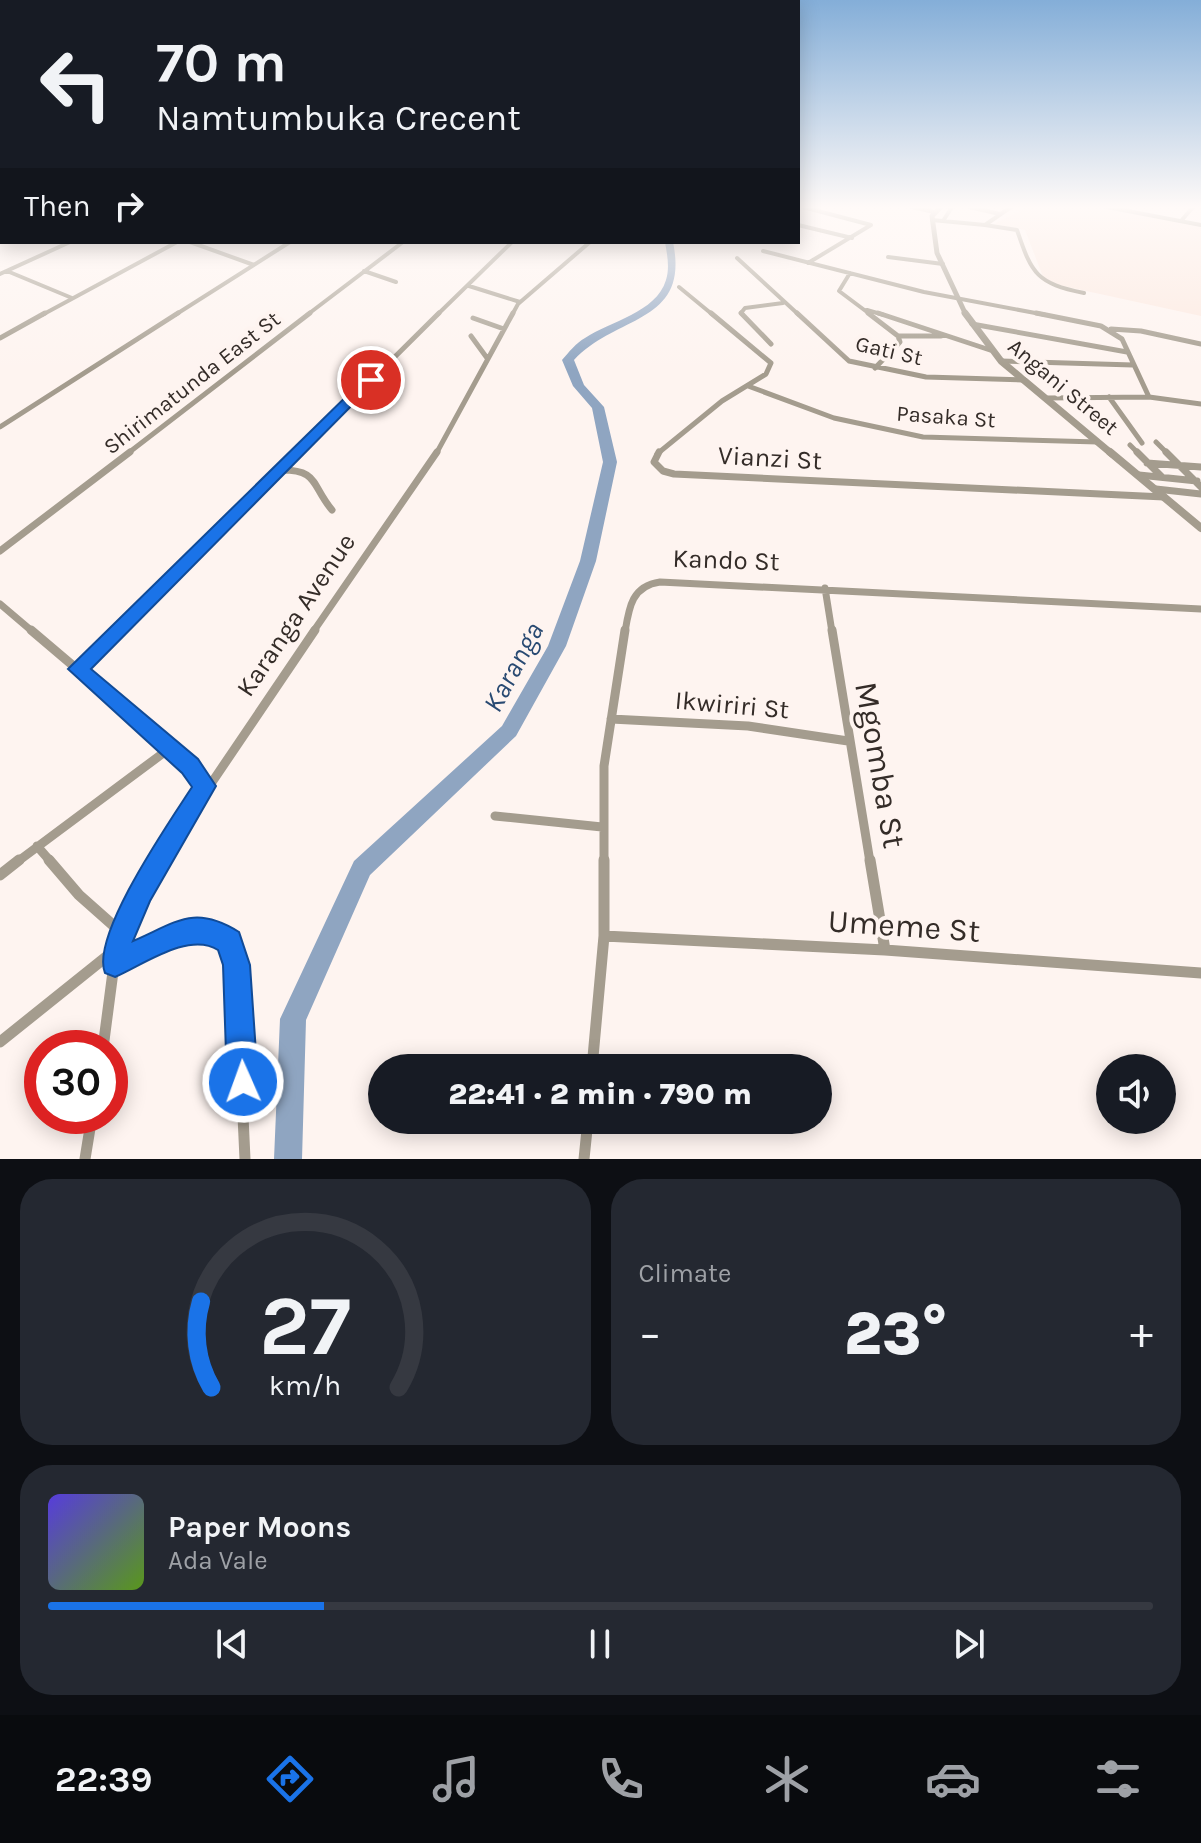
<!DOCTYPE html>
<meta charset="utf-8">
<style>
body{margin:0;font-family:Karla,sans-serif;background:#242831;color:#f1f3f6;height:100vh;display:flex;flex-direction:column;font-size:30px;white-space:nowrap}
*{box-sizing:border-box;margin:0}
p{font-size:26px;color:#9ea1a6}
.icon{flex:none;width:44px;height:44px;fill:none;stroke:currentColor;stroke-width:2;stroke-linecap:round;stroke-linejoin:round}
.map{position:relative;height:1159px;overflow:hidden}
.panel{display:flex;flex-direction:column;gap:20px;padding:20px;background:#0d0f14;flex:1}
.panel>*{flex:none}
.guide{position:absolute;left:0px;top:0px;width:800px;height:244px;box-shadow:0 4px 20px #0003;background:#171b24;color:#f1f3f6;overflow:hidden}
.fabs{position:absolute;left:1096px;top:1054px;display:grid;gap:16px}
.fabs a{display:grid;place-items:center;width:80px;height:80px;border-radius:50%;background:#171b24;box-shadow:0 4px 20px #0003;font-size:40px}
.speed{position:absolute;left:24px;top:1030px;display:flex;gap:16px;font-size:40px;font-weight:700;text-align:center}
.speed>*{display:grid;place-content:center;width:104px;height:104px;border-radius:50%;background:#171b24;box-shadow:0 4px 20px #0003;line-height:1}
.speed .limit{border:12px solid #d22;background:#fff;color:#111}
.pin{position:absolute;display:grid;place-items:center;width:68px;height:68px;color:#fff;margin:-34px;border:4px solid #fff;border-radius:50%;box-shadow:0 2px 8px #0007}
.me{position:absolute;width:88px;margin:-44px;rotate:358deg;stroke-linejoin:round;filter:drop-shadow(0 0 6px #0008)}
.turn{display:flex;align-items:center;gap:28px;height:168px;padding:0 24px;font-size:36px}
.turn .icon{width:104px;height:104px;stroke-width:2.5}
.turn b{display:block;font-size:56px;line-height:68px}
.then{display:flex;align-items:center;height:76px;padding:0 24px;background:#0003;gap:16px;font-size:30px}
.big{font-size:60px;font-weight:800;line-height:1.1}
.panel .tile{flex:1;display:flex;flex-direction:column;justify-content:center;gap:12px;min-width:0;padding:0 28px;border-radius:32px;background:#242831}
.panel .dial{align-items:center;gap:0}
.dial svg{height:208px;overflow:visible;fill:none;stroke:#363941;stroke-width:7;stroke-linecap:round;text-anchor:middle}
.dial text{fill:#f1f3f6;stroke:none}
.song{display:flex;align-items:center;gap:24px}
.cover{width:96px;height:96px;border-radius:12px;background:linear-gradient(135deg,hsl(250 70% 55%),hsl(90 70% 35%))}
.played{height:8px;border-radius:4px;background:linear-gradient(90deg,#1a73e8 25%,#363941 25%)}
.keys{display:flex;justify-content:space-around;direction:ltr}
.heat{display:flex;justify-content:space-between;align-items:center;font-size:44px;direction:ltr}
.panel .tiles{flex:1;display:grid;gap:20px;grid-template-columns:1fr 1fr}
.tile:last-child{grid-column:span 2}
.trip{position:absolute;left:368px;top:1054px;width:464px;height:80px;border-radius:40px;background:#171b24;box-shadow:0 4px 20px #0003;font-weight:800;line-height:80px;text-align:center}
.menu{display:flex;height:128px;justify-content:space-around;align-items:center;background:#090b0e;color:#9ea1a6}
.menu .icon{width:56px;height:56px}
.menu .current{color:#1a73e8}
.menu b{font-size:36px;color:#f1f3f6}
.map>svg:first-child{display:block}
.built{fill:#fce9e0}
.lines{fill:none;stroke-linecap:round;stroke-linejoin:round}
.river{fill:#8fa5c1;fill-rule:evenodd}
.minor-far4{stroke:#a49c8e;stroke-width:4}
.minor-far3{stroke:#a49c8e;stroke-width:5}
.minor-far2{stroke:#a49c8e;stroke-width:7}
.minor-far1{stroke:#a49c8e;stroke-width:9}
.minor{stroke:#a49c8e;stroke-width:11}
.tertiary-far2{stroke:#a49c8e;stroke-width:5}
.tertiary-far1{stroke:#a49c8e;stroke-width:7}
.tertiary{stroke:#a49c8e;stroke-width:8}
.route{fill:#1a73e8;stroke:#114b97;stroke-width:2}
.labels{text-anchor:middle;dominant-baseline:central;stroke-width:8;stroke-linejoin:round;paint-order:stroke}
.far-street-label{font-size:22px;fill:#342c28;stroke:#fef4f0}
.street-label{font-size:26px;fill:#342c28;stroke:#fef4f0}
.water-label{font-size:28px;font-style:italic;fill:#294a72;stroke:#fef4f0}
.near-street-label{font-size:32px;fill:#342c28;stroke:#fef4f0}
</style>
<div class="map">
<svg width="1201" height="1159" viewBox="0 0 1201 1159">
<rect width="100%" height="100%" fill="#fef4f0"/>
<!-- built -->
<path class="built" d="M1027,207H1097L1201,225V316L1045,282L1025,230L994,224Z"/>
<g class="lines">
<!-- river -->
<path class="river" d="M665,242H673C690,324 617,314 574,360L584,385L604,407L617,462L596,561L566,646L516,736L370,875L306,1020L302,1159H274L280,1019L354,861L502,726L548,646L580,561L603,462L592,408L573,386L562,360C569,352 576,343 585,338C610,321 656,313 666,280C670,267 667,254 665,242Z"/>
<!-- minor-far4 -->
<path class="minor-far4" d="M803,207L871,225L808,263
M912,207L934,212
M969,207L1000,214
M1107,207L1201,225
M932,220L985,225L1011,207
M943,221L952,207
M1181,221L1193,207
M798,225L852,238
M985,225L1017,230C1032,275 1037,283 1084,293
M190,242L254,265
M763,251L924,292L1046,315
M888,257L943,264
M737,258L799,315
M7,271L72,298
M364,271L396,282
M850,273L839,291L871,315
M0,274L70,242
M469,286L520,302
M679,287L713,315
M867,310L884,315
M42,315L177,242
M175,315L290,242
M307,315L403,242
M437,315L512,242
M512,315L518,304L590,242
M743,315L741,313L745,308L783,303"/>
<!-- minor-far3 -->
<path class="minor-far3" d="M741,313L771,344
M797,313L849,361L926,377L1023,380
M868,313L898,336L900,342L875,368
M878,313L990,350
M1036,313L1101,326L1122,339L1149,397
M473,318L504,329
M972,324L1127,352
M1111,329L1141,331L1201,344
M471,336L487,358
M898,336H941
M0,338L45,313
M1001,361L1133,365
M748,386L834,418L923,437L1098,442
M1109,397L1142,443
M1048,398L1149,397L1201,404
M0,427L178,313
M1156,442L1168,454
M1130,445L1139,454
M127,454L310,313
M297,454L439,313
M436,454L513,313
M657,454L722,401L766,374L771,363L711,313"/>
<!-- minor-far2 -->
<path class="minor-far2" d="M659,452L654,462L663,471L674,474L1164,497
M1137,452L1162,477
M1166,452L1201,487
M1147,463L1201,467
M279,470C319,469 311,485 332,510
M1139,475L1197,481
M1156,489L1201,494
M0,551L130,452
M825,588L832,632
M0,604L33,632
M116,632L299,452
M313,632L437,452
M625,632C629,607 632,586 660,582L1201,609"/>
<!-- minor-far1 -->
<path class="minor-far1" d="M31,630L170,748L205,786
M832,630L870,862
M78,669L118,630
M611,719L748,726L848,741
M495,816L602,827
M37,846L51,862
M17,862L170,748
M158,862L315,630
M604,862V766L625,630"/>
<!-- minor -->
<path class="minor" d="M49,860L79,895L123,934
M870,860L885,950
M0,875L19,860
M604,936L885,950L1201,973
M115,963C151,945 190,917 229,941L236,965L245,1159
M0,1042L116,949
M103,1048L116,949L159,860
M592,1068L604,936V860
M85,1159L92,1116
M584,1159L588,1120"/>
<!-- tertiary-far2 -->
<path class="tertiary-far2" d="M941,207L932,216L937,253L966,315"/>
<!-- tertiary-far1 -->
<path class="tertiary-far1" d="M965,313L1001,361L1112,454"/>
<!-- tertiary -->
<path class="tertiary" d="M1110,452L1201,528"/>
</g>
<!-- sky -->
<linearGradient id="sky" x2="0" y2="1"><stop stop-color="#84aed8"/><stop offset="0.56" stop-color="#fffaf8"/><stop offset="1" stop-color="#fffaf8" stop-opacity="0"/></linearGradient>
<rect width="1201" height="370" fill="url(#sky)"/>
<!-- route -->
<path class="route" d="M366,377L377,380L91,669L198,759L216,786L150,901L133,941C177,922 194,904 239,932L250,965L258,1082L253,1093L243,1098L232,1093L227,1082L223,965L218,950C189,931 143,965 115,977L105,973C90,936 170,821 192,787L182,773L68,669Z"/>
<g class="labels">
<!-- far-street labels -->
<g class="far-street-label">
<text transform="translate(889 351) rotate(13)">Gati St</text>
<text transform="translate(192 383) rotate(-38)">Shirimatunda East St</text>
<text transform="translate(1063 387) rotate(40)">Angani Street</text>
<text transform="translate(946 417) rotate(4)">Pasaka St</text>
</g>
<!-- street labels -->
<g class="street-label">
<text transform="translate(770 458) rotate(3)">Vianzi St</text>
<text transform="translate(726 560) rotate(2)">Kando St</text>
<text transform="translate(296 615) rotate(-56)">Karanga Avenue</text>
<text transform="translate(732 705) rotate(5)">Ikwiriri St</text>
</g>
<!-- water labels -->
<g class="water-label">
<text transform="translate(513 667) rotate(-62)">Karanga</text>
</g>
<!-- near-street labels -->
<g class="near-street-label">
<text transform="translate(880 765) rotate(80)">Mgomba St</text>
<text transform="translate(904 926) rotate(4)">Umeme St</text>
</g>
</g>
</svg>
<div class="fabs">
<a><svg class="icon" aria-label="sound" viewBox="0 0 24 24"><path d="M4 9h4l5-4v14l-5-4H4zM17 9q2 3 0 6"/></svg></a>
</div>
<div class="speed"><div class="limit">30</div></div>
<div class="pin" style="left:371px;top:380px;background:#d93025"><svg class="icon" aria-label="arrive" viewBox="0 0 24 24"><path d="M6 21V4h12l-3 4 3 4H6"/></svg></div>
<svg class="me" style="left:243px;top:1082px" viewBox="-20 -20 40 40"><circle r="17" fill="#1a73e8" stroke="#fff" stroke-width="3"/><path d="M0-11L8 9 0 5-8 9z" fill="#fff"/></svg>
<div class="trip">22:41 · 2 min · 790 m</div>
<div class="guide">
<div class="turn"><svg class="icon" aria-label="left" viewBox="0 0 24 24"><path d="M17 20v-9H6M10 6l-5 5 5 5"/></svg><div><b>70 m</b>Namtumbuka Crecent</div></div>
<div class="then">Then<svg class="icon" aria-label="right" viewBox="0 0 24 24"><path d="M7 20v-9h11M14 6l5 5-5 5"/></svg></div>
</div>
</div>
<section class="panel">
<div class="tiles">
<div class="tile dial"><svg viewBox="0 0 100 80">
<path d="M14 69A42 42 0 1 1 86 69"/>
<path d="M14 69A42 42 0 0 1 10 36" stroke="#1a73e8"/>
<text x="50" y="56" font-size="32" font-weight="700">27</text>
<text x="50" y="72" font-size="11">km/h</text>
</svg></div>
<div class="tile"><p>Climate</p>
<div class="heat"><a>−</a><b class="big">23°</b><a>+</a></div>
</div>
<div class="tile">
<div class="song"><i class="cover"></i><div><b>Paper Moons</b><p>Ada Vale</p></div></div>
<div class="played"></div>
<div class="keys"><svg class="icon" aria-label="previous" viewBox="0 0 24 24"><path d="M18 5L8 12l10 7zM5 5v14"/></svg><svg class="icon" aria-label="pause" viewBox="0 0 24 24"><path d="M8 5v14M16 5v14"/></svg><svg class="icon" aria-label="next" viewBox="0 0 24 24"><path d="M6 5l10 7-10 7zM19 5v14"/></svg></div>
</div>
</div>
</section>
<nav class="menu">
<b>22:39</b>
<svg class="icon current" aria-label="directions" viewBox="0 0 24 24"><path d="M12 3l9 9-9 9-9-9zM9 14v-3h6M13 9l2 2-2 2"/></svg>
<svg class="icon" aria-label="music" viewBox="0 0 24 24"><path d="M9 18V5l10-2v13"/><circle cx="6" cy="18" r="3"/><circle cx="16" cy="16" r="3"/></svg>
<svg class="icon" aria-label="phone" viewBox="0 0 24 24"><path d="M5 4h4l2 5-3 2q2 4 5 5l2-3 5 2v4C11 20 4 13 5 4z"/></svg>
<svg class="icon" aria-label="climate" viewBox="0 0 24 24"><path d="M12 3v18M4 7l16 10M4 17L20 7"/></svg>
<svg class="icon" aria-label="car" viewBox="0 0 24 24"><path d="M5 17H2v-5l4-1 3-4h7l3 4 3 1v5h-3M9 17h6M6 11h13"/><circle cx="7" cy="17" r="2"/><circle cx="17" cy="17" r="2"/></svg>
<svg class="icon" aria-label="filters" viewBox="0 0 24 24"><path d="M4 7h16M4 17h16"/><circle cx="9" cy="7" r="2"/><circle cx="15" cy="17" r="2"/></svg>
</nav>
